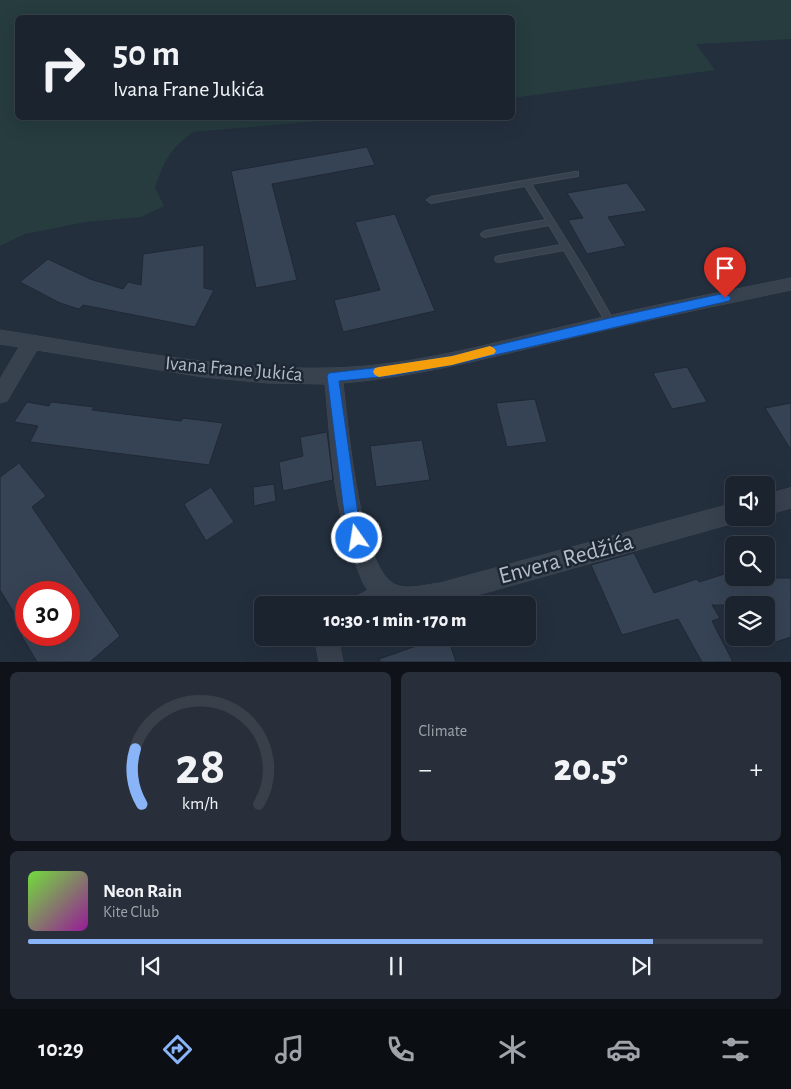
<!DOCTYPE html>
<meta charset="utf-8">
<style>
body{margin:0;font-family:"Alegreya Sans",sans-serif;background:#282f3a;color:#f1f3f6;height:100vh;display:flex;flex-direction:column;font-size:19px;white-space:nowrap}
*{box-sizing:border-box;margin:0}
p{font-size:16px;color:#a0a4aa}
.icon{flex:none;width:28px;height:28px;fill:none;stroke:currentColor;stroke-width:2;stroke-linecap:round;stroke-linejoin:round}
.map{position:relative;height:662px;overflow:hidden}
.sheet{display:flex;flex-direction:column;gap:10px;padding:10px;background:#0f1319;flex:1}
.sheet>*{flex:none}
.banner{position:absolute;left:15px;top:15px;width:500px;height:105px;border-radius:8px;box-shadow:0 5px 20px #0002,0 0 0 1px #39404a;background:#1b232e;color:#f1f3f6;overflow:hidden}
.tools{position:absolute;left:725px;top:476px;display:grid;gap:10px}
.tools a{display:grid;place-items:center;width:50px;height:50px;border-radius:8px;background:#1b232e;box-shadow:0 5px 20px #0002,0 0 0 1px #39404a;font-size:25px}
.speed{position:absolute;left:15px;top:581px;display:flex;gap:10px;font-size:25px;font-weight:700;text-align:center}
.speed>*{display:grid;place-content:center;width:65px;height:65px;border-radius:50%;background:#1b232e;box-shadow:0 5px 20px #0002,0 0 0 1px #39404a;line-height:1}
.speed .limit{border:8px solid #d22;background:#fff;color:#111}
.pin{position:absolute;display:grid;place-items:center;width:42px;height:42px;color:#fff;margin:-51px -21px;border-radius:50% 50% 50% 0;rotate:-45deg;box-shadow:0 0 5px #0007}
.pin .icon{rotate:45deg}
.me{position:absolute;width:55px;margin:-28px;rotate:347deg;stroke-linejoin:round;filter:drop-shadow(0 0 4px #0008)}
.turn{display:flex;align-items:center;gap:18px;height:105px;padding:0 15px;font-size:22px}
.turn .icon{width:65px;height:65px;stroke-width:2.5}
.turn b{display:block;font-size:35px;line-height:42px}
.big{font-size:38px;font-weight:800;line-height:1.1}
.sheet .card{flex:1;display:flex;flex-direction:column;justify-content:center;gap:8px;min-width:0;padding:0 18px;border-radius:8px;background:#282f3a}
.sheet .dial{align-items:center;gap:0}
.dial svg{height:130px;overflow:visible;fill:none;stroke:#39404a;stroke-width:7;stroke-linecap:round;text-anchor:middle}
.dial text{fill:#f1f3f6;stroke:none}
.song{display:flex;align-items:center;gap:15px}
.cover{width:60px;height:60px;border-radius:8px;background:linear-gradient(135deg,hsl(100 70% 55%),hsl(300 70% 35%))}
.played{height:5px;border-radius:2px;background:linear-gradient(90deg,#8ab4f8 85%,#39404a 85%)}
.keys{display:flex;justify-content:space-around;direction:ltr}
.heat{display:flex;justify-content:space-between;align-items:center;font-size:28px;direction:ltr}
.sheet .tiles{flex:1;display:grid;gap:10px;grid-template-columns:1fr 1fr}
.card:last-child{grid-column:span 2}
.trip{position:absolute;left:254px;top:596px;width:282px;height:50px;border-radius:8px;background:#1b232e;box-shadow:0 5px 20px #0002,0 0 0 1px #39404a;font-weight:800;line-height:50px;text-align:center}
.menu{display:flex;height:80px;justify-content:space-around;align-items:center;background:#0b0e12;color:#a0a4aa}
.menu .icon{width:35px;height:35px}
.menu .current{color:#8ab4f8}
.menu b{font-size:22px;color:#f1f3f6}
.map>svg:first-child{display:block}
.green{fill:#263c3f}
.building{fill:#364354;stroke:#1f2835}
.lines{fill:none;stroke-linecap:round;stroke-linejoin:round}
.service-casing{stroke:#414a57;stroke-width:2}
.minor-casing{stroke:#414a57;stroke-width:1}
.service{fill:#38414e;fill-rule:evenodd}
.minor{fill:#38414e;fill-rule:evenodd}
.route{fill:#1a73e8;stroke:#114b97}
.slow{fill:#f59e0b}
.labels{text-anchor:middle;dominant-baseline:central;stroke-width:5;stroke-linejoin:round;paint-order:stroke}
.street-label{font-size:20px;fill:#b4bcc9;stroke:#1d2633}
.near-street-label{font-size:24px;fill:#b4bcc9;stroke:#1d2633}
</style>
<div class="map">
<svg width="791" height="662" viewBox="0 0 791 662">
<rect width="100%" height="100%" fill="#242f3e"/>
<!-- green -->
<path class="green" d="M0,0H791V39L696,44L715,70L513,98L512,18H18V118H353L193,132C170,149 164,161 155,188L164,206L141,217L85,222L25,234L0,246Z"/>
<!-- building -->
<path class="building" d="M367,147L375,165L272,184L297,280L256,288L231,171Z
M627,183L647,211L608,217L626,246L587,254L568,220L583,218L567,193Z
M395,214L435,311L343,332L334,300L380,290L355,222Z
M204,245V288L214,290L195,327L83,305L79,309L60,303L20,282L48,259L90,279L123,289L128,282L141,285L143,254Z
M687,367L707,402L672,409L653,373Z
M535,399L547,442L507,447L496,403Z
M27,402L49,406L51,402L94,407L92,410L181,421L183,418L223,423L209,465L30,442L38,426L14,422Z
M791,403V450L765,408Z
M327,432L333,480L283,491L279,462L303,456L300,437Z
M422,440L430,480L376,487L370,446Z
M19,463L46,496L32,507L120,636L90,662H37L21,635H69V592H26V632L0,590V477Z
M274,484L276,501L254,506L253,487Z
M211,487L234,522L206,541L184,504Z
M634,553L654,593L697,579L699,582L734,571V578H791V637L776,642L766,626V605H712L720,618L712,621L733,662H702L678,619L622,635L591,565Z
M439,638H448L456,662H380L379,659Z"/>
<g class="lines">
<!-- service casing -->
<g class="service-casing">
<path id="service" d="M575,172H578V176L531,184L586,272L613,320L614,322L613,324H607L564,250L499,262L496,261L495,259L496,257L499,256L561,245L549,225L485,237L482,236L481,234L485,231L546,220L525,186L431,203L427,200L431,197Z"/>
</g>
<!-- minor casing -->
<g class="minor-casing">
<path id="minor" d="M791,278V290C731,303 670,315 610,329C521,349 434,375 343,383C348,422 359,565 394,584C406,591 428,584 440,583L734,503V518H743L742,520L734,523L442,605H351L355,597L368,590C363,585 361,577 358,570C333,515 331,443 325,384L268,383L203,377L37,350L7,401L0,403V379L19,347L0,344V330C110,347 221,371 332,368C413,366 492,343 570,325C643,307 717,293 791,278Z
M791,488V508L766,515V495Z
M318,638H342L340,646L343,662H319L316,646Z"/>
</g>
<!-- service -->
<use href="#service" class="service"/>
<!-- minor -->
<use href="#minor" class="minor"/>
</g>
<!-- route -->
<path class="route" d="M725,293L731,298L729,301L452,365L390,376L339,381L359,521L364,538L362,543L357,545L352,543L345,521L327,376L329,373L390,366L452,356L610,318Z"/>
<!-- slow -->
<path class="slow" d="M490,346L494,348L496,351L494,354L452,365L379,377L375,375L373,372L375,368L379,367L452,356Z"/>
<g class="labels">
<!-- street labels -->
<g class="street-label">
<text transform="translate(234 369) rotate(5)">Ivana Frane Jukića</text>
</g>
<!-- near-street labels -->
<g class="near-street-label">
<text transform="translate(566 559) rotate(-15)">Envera Redžića</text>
</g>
</g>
</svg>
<div class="tools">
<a><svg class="icon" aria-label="sound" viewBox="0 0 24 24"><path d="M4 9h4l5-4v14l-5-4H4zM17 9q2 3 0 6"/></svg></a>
<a><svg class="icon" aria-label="search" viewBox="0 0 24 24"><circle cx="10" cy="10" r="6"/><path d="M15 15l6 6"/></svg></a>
<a><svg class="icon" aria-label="layers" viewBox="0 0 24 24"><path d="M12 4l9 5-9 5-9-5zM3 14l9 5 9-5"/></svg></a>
</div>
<div class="speed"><div class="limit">30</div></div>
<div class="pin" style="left:725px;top:298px;background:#d93025"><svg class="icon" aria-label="arrive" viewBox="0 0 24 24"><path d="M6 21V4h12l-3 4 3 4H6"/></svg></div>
<svg class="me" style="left:357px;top:538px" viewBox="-20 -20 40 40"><circle r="17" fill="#1a73e8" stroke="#fff" stroke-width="3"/><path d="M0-11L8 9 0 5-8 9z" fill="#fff"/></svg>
<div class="trip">10:30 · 1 min · 170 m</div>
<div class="banner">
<div class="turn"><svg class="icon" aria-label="right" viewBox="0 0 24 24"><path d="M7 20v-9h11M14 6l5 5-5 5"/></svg><div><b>50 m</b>Ivana Frane Jukića</div></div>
</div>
</div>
<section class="sheet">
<div class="tiles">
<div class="card dial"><svg viewBox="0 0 100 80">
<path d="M14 69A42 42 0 1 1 86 69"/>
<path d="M14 69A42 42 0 0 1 10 35" stroke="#8ab4f8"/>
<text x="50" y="56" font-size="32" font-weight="700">28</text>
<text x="50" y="72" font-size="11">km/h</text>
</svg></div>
<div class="card"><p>Climate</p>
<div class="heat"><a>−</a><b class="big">20.5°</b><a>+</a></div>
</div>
<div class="card">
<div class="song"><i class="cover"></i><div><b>Neon Rain</b><p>Kite Club</p></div></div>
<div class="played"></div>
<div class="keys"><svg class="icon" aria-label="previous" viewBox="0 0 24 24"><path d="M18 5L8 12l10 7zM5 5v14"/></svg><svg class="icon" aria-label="pause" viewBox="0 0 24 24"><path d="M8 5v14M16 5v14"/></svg><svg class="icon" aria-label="next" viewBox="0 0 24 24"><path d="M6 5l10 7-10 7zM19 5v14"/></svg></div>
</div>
</div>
</section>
<nav class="menu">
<b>10:29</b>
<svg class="icon current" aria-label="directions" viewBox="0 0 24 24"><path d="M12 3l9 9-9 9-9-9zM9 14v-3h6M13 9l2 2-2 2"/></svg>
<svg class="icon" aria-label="music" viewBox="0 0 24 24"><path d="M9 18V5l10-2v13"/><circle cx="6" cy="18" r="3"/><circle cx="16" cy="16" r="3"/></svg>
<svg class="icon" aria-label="phone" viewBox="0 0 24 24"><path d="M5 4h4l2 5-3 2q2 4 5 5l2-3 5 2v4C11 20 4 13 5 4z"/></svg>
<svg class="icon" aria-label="climate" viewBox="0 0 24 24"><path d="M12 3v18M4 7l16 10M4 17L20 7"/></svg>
<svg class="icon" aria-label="car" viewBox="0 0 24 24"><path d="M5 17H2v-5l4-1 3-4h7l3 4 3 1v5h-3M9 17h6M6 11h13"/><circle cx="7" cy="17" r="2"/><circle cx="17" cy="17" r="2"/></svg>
<svg class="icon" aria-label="filters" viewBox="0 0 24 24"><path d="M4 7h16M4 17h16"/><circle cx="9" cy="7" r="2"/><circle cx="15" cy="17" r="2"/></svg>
</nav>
